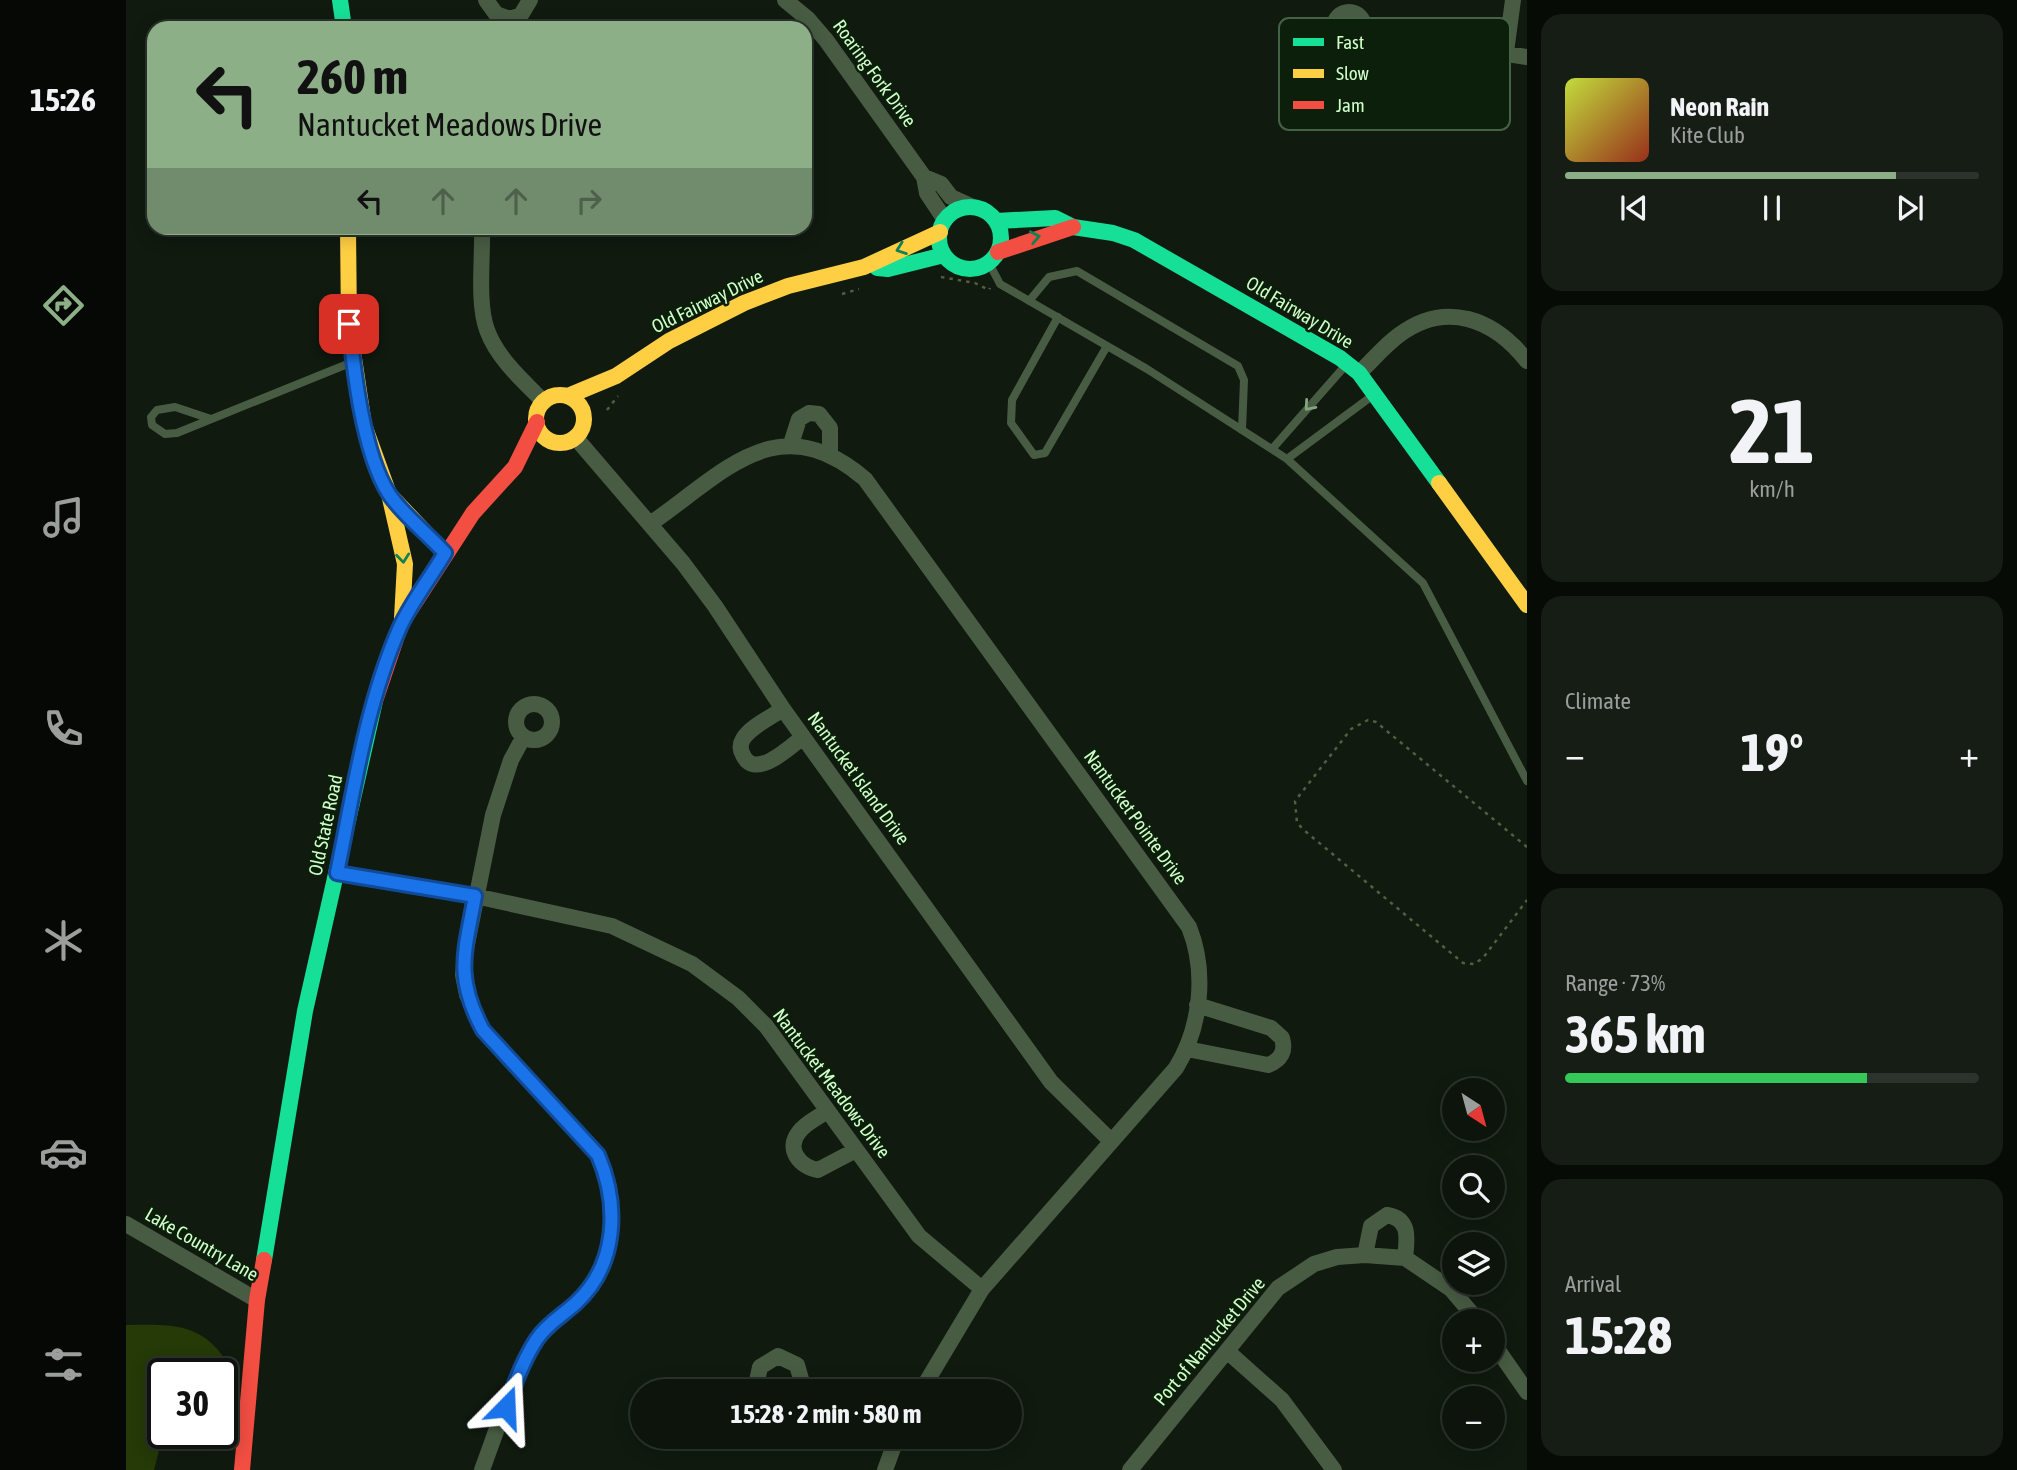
<!DOCTYPE html>
<meta charset="utf-8">
<style>
body{margin:0;font-family:"Asap Condensed",sans-serif;background:#151d14;color:#f1f3f6;height:100vh;display:flex;flex-direction:column;font-size:26px;white-space:nowrap}
*{box-sizing:border-box;margin:0}
p{font-size:23px;color:#9a9e9d}
.icon{flex:none;width:38px;height:38px;fill:none;stroke:currentColor;stroke-width:2;stroke-linecap:round;stroke-linejoin:round}
.map{position:relative;flex:1;overflow:hidden}
.details{display:flex;flex-direction:column;gap:14px;padding:14px;background:#070b06;width:490px}
.details>*{flex:none}
.banner{position:absolute;left:21px;top:21px;width:665px;height:214px;border-radius:21px;box-shadow:0 4px 18px #0003,0 0 0 2px #2c332c;background:#8caf87;color:#111;overflow:hidden}
.needle{width:46px;rotate:144deg}
.tools{position:absolute;left:1316px;top:1078px;display:grid;gap:14px}
.tools a{display:grid;place-items:center;width:63px;height:63px;border-radius:50%;background:#0c140b;box-shadow:0 4px 18px #0003,0 0 0 2px #2c332c;font-size:35px}
.speed{position:absolute;left:21px;top:1358px;display:flex;gap:14px;font-size:35px;font-weight:700;text-align:center}
.speed>*{display:grid;place-content:center;width:91px;height:91px;border-radius:50%;background:#0c140b;box-shadow:0 4px 18px #0003,0 0 0 2px #2c332c;line-height:1}
.speed .limit{border:4px solid #111;border-radius:10px;background:#fff;color:#111}
.pin{position:absolute;display:grid;place-items:center;width:60px;height:60px;color:#fff;margin:-30px;border-radius:14px;box-shadow:0 4px 10px #0006}
.me{position:absolute;width:77px;margin:-38px;rotate:21deg;stroke-linejoin:round;filter:drop-shadow(0 0 5px #0008)}
.turn{display:flex;align-items:center;gap:24px;height:147px;padding:0 35px;font-size:32px}
.turn .icon{width:91px;height:91px;stroke-width:2.5}
.turn b{display:block;font-size:49px;line-height:60px}
.lanes{display:flex;align-items:center;height:66px;padding:0 35px;background:#0003;justify-content:center;gap:35px;direction:ltr}
.lanes .off{opacity:.35}
.big{font-size:52px;font-weight:700;line-height:1.1}
.details .widget{flex:1;display:flex;flex-direction:column;justify-content:center;gap:10px;min-width:0;padding:0 24px;border-radius:21px;background:#151d14}
.details .dial{align-items:center;gap:0}
.dial b{font-size:91px;line-height:1}
.song{display:flex;align-items:center;gap:21px}
.cover{width:84px;height:84px;border-radius:10px;background:linear-gradient(135deg,hsl(70 70% 55%),hsl(10 70% 35%))}
.played{height:7px;border-radius:4px;background:linear-gradient(90deg,#8caf87 80%,#2c332c 80%)}
.keys{display:flex;justify-content:space-around;direction:ltr}
.heat{display:flex;justify-content:space-between;align-items:center;font-size:38px;direction:ltr}
.charge{height:10px;border-radius:5px;background:linear-gradient(90deg,#34c759 73%,#2c332c 0)}
.trip{position:absolute;left:504px;top:1379px;width:392px;height:70px;border-radius:35px;background:#0c140b;box-shadow:0 4px 18px #0003,0 0 0 2px #2c332c;font-weight:700;line-height:70px;text-align:center}
main{display:flex;flex:1;min-height:0}
.tabs{display:flex;flex-direction:column;width:126px;justify-content:space-around;align-items:center;background:#050804;color:#9a9e9d}
.tabs .icon{width:49px;height:49px}
.tabs .current{color:#8caf87}
.tabs b{font-size:32px;color:#f1f3f6}
.map>svg:first-child{display:block}
.water{fill:#253a07}
.lines{fill:none;stroke-linecap:round;stroke-linejoin:round}
.path{stroke:#555d41;stroke-width:2.5;stroke-dasharray:3.5 5;stroke-linecap:butt}
.lane{stroke:#485c43;stroke-width:8}
.street{stroke:#485c43;stroke-width:16}
.fast{stroke:#16e098;stroke-width:16}
.slow{stroke:#ffcf43;stroke-width:16}
.jam{stroke:#f24e42;stroke-width:16}
.oneway{stroke:#118052}
.oneway2{stroke:#85a57f}
.route-casing{stroke:#114b97;stroke-width:18}
.route{stroke:#1a73e8;stroke-width:12}
.labels{text-anchor:middle;dominant-baseline:central;stroke-width:5;stroke-linejoin:round;paint-order:stroke}
.street-label{font-size:19px;fill:#cfffc8;stroke:#0c1f0b}
.key{fill:#0c1f0b;stroke:#466244;stroke-width:2}
.key-label{font-size:19px;fill:#cfffc8}
</style>
<main>
<nav class="tabs">
<b>15:26</b>
<svg class="icon current" aria-label="directions" viewBox="0 0 24 24"><path d="M12 3l9 9-9 9-9-9zM9 14v-3h6M13 9l2 2-2 2"/></svg>
<svg class="icon" aria-label="music" viewBox="0 0 24 24"><path d="M9 18V5l10-2v13"/><circle cx="6" cy="18" r="3"/><circle cx="16" cy="16" r="3"/></svg>
<svg class="icon" aria-label="phone" viewBox="0 0 24 24"><path d="M5 4h4l2 5-3 2q2 4 5 5l2-3 5 2v4C11 20 4 13 5 4z"/></svg>
<svg class="icon" aria-label="climate" viewBox="0 0 24 24"><path d="M12 3v18M4 7l16 10M4 17L20 7"/></svg>
<svg class="icon" aria-label="car" viewBox="0 0 24 24"><path d="M5 17H2v-5l4-1 3-4h7l3 4 3 1v5h-3M9 17h6M6 11h13"/><circle cx="7" cy="17" r="2"/><circle cx="17" cy="17" r="2"/></svg>
<svg class="icon" aria-label="filters" viewBox="0 0 24 24"><path d="M4 7h16M4 17h16"/><circle cx="9" cy="7" r="2"/><circle cx="15" cy="17" r="2"/></svg>
</nav>
<div class="map">
<svg width="1401" height="1470" viewBox="0 0 1401 1470">
<rect width="100%" height="100%" fill="#101a0f"/>
<!-- water -->
<path class="water" d="M0,1325C38,1325 71,1321 96,1355L91,1374H37V1413L31,1421L36,1439L28,1470H0Z"/>
<g class="lines">
<!-- path -->
<path class="path" d="M815,277L849,283L863,290L864,288
M716,294L733,289
M481,410L492,396
M1401,847L1250,722L1242,720L1225,729L1169,801L1171,823L1179,831L1337,963L1348,964L1357,958L1401,900"/>
<!-- lane -->
<path class="lane" d="M863,263L874,284L1021,369L1161,459L1297,583L1401,781
M903,301L923,277L951,271L1112,366L1118,380L1116,430
M932,317L886,400L885,423L908,455L919,453L981,346
M85,419L49,407L31,410L25,417L26,425L39,434L51,433L224,363
M1146,449L1219,366
M1161,459L1246,396"/>
<!-- street -->
<path class="street" d="M360,0L370,14L384,19L395,15L404,0
M659,0L682,19L700,40L798,177L801,193L819,220
M1208 27a15 15 0 1 1 30 0a15 15 0 1 1-30 0Z
M1237,32L1401,57
M1380,52L1387,0
M798,177L815,184L825,197L847,207
M356,228C357,257 351,303 361,330C371,358 397,381 418,402
M1233,373C1246,361 1258,346 1273,335C1320,300 1368,319 1401,361
M449,437L557,563L589,606L657,709L925,1082L985,1141
M665,444L673,419L683,413L693,414L704,428V454
M524,524C599,472 652,405 739,479L1063,927C1081,972 1075,1027 1050,1068L856,1289L795,1391
M390 722a18 18 0 1 1 36 0a18 18 0 1 1-36 0Z
M657,709C645,717 624,727 617,739C614,744 614,750 617,755C629,781 664,747 677,737
M211,873L349,896L486,926L566,964L612,998L640,1026L793,1236L856,1289
M1061,1049L1142,1065C1155,1060 1160,1051 1156,1038L1145,1028L1071,1005
M701,1111C693,1117 679,1123 673,1132C659,1149 674,1167 692,1170L730,1150
M0,1224L131,1300
M1239,1255L1245,1226L1261,1215C1285,1219 1281,1239 1279,1258
M1367,1343L1401,1392
M1101,1351L1156,1400L1208,1470
M635,1391L631,1381L634,1367L652,1356L671,1365L675,1379L671,1391
M356,1470C372,1427 386,1381 410,1341C419,1325 436,1316 449,1304C493,1266 493,1204 472,1155L357,1030L341,995L337,975L339,954L367,815L385,760L397,738
M759,1470L771,1437
M1004,1470L1152,1288L1188,1264L1211,1257L1239,1255L1279,1258L1325,1289L1352,1321"/>
<!-- fast -->
<path class="fast" d="M214,0L218,28
M813 238a31 31 0 1 1 62 0a31 31 0 1 1-62 0Z
M870,221L929,218L947,227L987,233L1008,240L1214,358L1233,373L1313,483
M751,268L762,269L818,255
M138,1260L179,1011L249,701"/>
<!-- slow -->
<path class="slow" d="M222,228L223,325L238,425L263,494L319,553
M410 419a24 24 0 1 1 48 0a24 24 0 1 1-48 0Z
M442,396L490,376L543,341L618,303L662,286L738,267L814,232
M1313,483L1401,605
M263,494L279,564L276,618"/>
<!-- jam -->
<path class="jam" d="M872,252L947,227
M249,701L275,624L347,513L389,467L411,422
M116,1470L131,1300L138,1260"/>
</g>
<!-- one-way arrows -->
<defs><path id="oneway-chevron" d="M-2-3.5L2.5 0L-2 3.5" fill="none" stroke-width="1.6" stroke-linecap="round" stroke-linejoin="round" transform="scale(1.75)"/></defs>
<g class="oneway">
<use href="#oneway-chevron" transform="translate(909 237) rotate(-11)"/>
<use href="#oneway-chevron" transform="translate(775 249) rotate(160)"/>
<use href="#oneway-chevron" transform="translate(277 558) rotate(84)"/>
</g>
<use class="oneway2" href="#oneway-chevron" transform="translate(1183 406) rotate(131)"/>
<g class="lines">
<!-- route casing -->
<g class="route-casing">
<path id="route" d="M223,324C228,372 237,453 263,494C277,515 302,534 319,553C305,577 286,601 274,627C240,704 228,790 211,873L349,896C339,952 328,976 357,1030L472,1155C493,1204 492,1264 450,1303C437,1315 421,1324 411,1339C397,1360 389,1384 380,1407"/>
</g>
<!-- route -->
<use href="#route" class="route"/>
</g>
<g class="labels">
<!-- street labels -->
<g class="street-label">
<text transform="translate(749 73) rotate(54)">Roaring Fork Drive</text>
<text transform="translate(581 301) rotate(-26)">Old Fairway Drive</text>
<text transform="translate(1174 312) rotate(31)">Old Fairway Drive</text>
<text transform="translate(733 778) rotate(54)">Nantucket Island Drive</text>
<text transform="translate(1010 817) rotate(54)">Nantucket Pointe Drive</text>
<text transform="translate(199 825) rotate(-78)">Old State Road</text>
<text transform="translate(706 1083) rotate(53)">Nantucket Meadows Drive</text>
<text transform="translate(76 1244) rotate(30)">Lake Country Lane</text>
<text transform="translate(1083 1341) rotate(-50)">Port of Nantucket Drive</text>
</g>
</g>
<!-- legend -->
<rect x="1153" y="18" width="231" height="112" rx="10" class="key"/>
<rect x="1167" y="38" width="31" height="8" fill="#16e098"/>
<rect x="1167" y="69" width="31" height="9" fill="#ffcf43"/>
<rect x="1167" y="101" width="31" height="8" fill="#f24e42"/>
<g class="key-label">
<text x="1210" y="49">Fast</text>
<text x="1210" y="80">Slow</text>
<text x="1210" y="112">Jam</text>
</g>
</svg>
<div class="tools">
<a><svg class="needle" viewBox="-14 -14 28 28"><path d="M0-13l5 13h-10z" fill="#e53935"/><path d="M0 13l5-13h-10z" fill="#9a9e9d"/></svg></a>
<a><svg class="icon" aria-label="search" viewBox="0 0 24 24"><circle cx="10" cy="10" r="6"/><path d="M15 15l6 6"/></svg></a>
<a><svg class="icon" aria-label="layers" viewBox="0 0 24 24"><path d="M12 4l9 5-9 5-9-5zM3 14l9 5 9-5"/></svg></a>
<a>+</a>
<a>−</a>
</div>
<div class="speed"><div class="limit">30</div></div>
<div class="pin" style="left:223px;top:324px;background:#d93025"><svg class="icon" aria-label="arrive" viewBox="0 0 24 24"><path d="M6 21V4h12l-3 4 3 4H6"/></svg></div>
<svg class="me" style="left:380px;top:1407px" viewBox="-20 -20 40 40"><path d="M0-17L14 15 0 8-14 15z" fill="#1a73e8" stroke="#fff" stroke-width="4"/></svg>
<div class="trip">15:28 · 2 min · 580 m</div>
<div class="banner">
<div class="turn"><svg class="icon" aria-label="left" viewBox="0 0 24 24"><path d="M17 20v-9H6M10 6l-5 5 5 5"/></svg><div><b>260 m</b>Nantucket Meadows Drive</div></div>
<div class="lanes"><svg class="icon" aria-label="left" viewBox="0 0 24 24"><path d="M17 20v-9H6M10 6l-5 5 5 5"/></svg><svg class="icon off" aria-label="ahead" viewBox="0 0 24 24"><path d="M12 20V5M6 11l6-6 6 6"/></svg><svg class="icon off" aria-label="ahead" viewBox="0 0 24 24"><path d="M12 20V5M6 11l6-6 6 6"/></svg><svg class="icon off" aria-label="right" viewBox="0 0 24 24"><path d="M7 20v-9h11M14 6l5 5-5 5"/></svg></div>
</div>
</div>
<section class="details">
<div class="widget">
<div class="song"><i class="cover"></i><div><b>Neon Rain</b><p>Kite Club</p></div></div>
<div class="played"></div>
<div class="keys"><svg class="icon" aria-label="previous" viewBox="0 0 24 24"><path d="M18 5L8 12l10 7zM5 5v14"/></svg><svg class="icon" aria-label="pause" viewBox="0 0 24 24"><path d="M8 5v14M16 5v14"/></svg><svg class="icon" aria-label="next" viewBox="0 0 24 24"><path d="M6 5l10 7-10 7zM19 5v14"/></svg></div>
</div>
<div class="widget dial"><b>21</b><p>km/h</p></div>
<div class="widget"><p>Climate</p>
<div class="heat"><a>−</a><b class="big">19°</b><a>+</a></div>
</div>
<div class="widget"><p>Range · 73%</p><b class="big">365 km</b><div class="charge"></div></div>
<div class="widget"><p>Arrival</p><b class="big">15:28</b></div>
</section>
</main>
